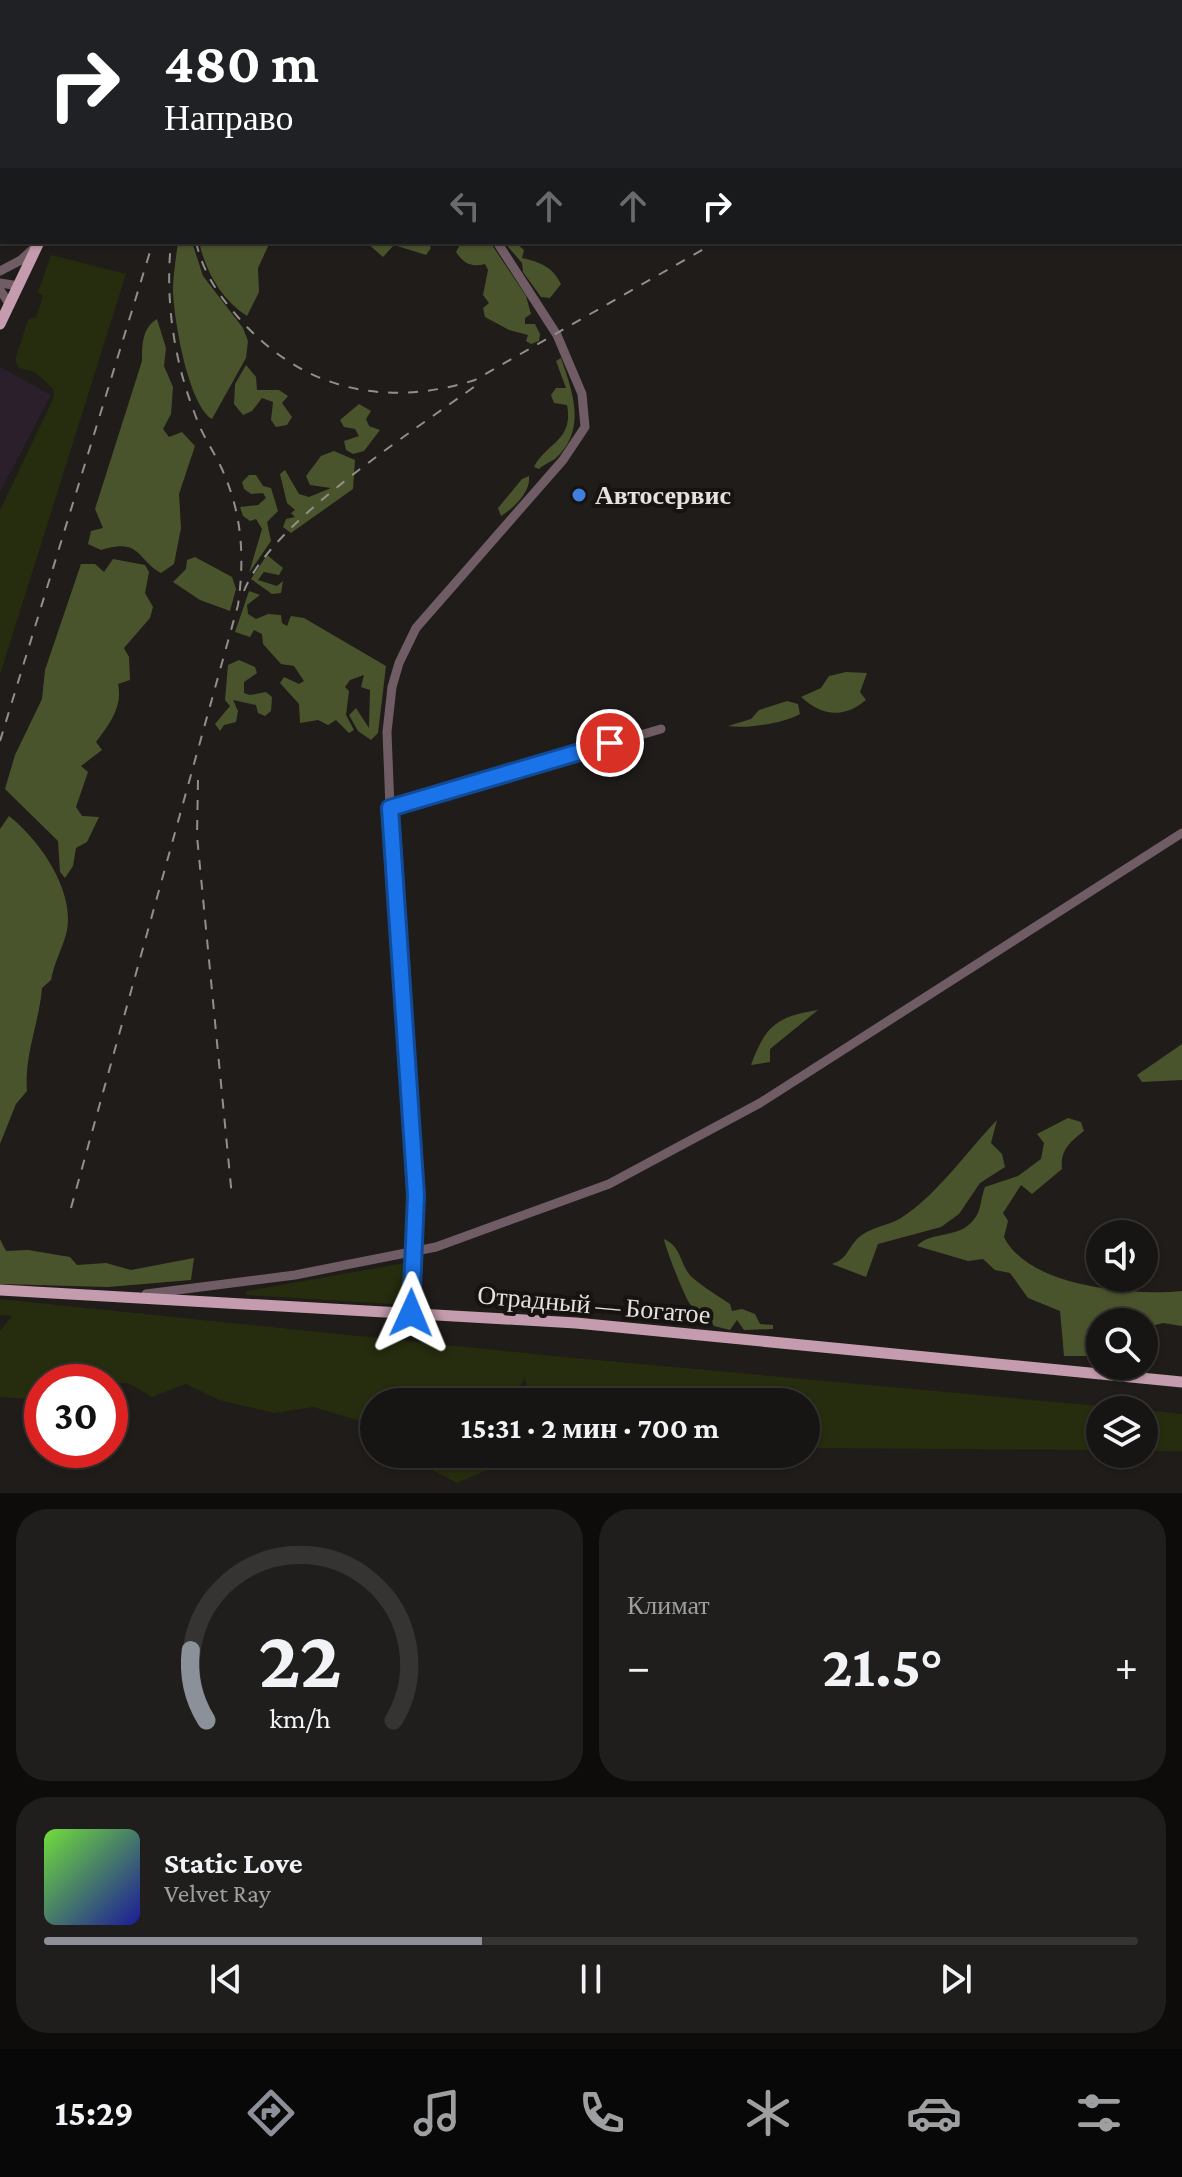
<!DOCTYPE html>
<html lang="ru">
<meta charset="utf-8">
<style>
body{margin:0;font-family:"Crimson Pro",serif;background:#201e1c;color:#f1f3f6;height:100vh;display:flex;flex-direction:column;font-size:30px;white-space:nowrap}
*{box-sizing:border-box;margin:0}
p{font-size:26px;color:#9e9fa0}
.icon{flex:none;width:44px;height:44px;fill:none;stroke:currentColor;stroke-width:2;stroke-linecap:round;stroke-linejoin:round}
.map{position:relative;height:1493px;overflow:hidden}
.side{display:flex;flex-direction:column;gap:16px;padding:16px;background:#0d0c0a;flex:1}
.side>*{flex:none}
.banner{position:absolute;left:0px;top:0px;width:1182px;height:244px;box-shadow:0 2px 6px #0004,0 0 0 2px #363433;background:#202124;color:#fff;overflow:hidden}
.buttons{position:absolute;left:1086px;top:1220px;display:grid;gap:16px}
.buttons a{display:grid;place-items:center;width:72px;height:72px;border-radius:50%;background:#171513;box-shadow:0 2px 6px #0004,0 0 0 2px #363433;font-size:40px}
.speed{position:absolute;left:24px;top:1364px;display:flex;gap:16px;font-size:40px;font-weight:700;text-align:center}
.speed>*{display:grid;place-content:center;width:104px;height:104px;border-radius:50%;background:#171513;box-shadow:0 2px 6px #0004,0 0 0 2px #363433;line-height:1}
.speed .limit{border:12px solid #d22;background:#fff;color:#111}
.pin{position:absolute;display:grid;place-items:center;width:68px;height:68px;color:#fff;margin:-34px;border:4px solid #fff;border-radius:50%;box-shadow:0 2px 8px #0007}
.me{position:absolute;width:88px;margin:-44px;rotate:1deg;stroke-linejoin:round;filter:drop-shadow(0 0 6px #0008)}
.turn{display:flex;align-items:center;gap:28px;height:168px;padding:0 32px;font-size:36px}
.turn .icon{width:104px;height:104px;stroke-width:2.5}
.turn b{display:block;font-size:56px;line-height:68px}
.lanes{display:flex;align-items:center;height:76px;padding:0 32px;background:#0003;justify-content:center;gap:40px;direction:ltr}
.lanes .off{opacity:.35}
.big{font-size:60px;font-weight:700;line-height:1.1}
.side .card{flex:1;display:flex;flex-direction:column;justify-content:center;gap:12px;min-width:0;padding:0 28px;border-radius:32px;background:#201e1c}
.side .dial{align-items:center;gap:0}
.dial svg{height:208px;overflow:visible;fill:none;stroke:#363433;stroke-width:7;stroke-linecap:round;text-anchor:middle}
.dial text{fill:#f1f3f6;stroke:none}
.song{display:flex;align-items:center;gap:24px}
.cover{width:96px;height:96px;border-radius:12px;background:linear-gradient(135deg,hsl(100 70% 55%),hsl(240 70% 35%))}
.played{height:8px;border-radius:4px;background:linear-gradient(90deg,#8c9099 40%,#363433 40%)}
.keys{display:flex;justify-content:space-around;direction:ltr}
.heat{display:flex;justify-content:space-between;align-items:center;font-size:44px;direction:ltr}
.side .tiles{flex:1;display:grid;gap:16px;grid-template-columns:1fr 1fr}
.card:last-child{grid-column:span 2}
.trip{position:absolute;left:360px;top:1388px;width:460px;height:80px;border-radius:40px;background:#171513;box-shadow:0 2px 6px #0004,0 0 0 2px #363433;font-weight:700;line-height:80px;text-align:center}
.tabs{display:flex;height:128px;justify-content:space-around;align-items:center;background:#090808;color:#9e9fa0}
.tabs .icon{width:56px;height:56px}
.tabs .on{color:#8c9099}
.tabs b{font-size:36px;color:#f1f3f6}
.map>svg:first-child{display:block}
.industrial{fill:#2b1f2c}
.green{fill:#262c0e}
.forest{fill:#4a542c}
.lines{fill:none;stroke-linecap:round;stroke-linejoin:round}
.minor{stroke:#705c64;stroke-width:9}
.major{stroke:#c59cad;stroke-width:11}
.rail{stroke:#918f8c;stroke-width:2;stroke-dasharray:10 10;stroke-linecap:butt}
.route-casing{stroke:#114b97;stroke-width:20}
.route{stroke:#1a73e8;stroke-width:14}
.shop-dot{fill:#3f7fe0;stroke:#161310;stroke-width:3}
.labels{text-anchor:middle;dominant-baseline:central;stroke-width:8;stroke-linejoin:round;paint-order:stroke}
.poi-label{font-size:26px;font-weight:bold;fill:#e4e2e0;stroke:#161310;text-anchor:start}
.street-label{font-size:26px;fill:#e4e2e0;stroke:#161310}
</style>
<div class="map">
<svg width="1182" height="1493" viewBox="0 0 1182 1493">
<rect width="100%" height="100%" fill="#1f1c19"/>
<!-- industrial -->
<path class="industrial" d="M0,367L51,395L0,492Z"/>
<!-- green -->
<path class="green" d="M51,255L126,274L0,675V510L53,399L54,390L35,372L19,368L15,360L28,320L36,317L43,296L38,292Z
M405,1263L407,1305L245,1295L247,1291Z
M0,1299L553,1356L1143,1410H1100V1450L806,1448V1402H530L525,1378L510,1402H374V1425L313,1407L274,1413L219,1400L186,1384L152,1397L128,1383L42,1382V1400L0,1397V1331L12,1316L0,1315Z
M1144,1410L1182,1414V1451H1144Z
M402,1454H504V1463L457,1483Z"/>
<!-- forest -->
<path class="forest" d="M178,242H192L203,276L243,328L248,341L246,358L212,419C188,404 174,320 173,291C173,275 176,258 178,242Z
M199,242H270L258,268L259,292L247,316C221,299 206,272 199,242Z
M366,242H428L431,248L426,255L394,245L383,257Z
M461,242H490L526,296L531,314L525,318V324H535L540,334L539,341L531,344L526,341L528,335L509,330L485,317L483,308L489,303L483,295L488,270L485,264C472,268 463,263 456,252Z
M504,242H515L524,250L522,258C540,262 553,267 561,284L550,298L541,297L523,272L522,263Z
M157,319L166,348L164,366L173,387L171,414L163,429L169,437L182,432L195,446L179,494L181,528L174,564L161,573C137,560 141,537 101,550L88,544L91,531L103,528L95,509L142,361C142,345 142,328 157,319Z
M561,358C573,393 587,430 555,459C549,463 544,464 539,469L534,467C546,443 574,441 567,405L554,403L551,395L556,388H566L556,361Z
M246,365L256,377L257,390H279L288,396L282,403L292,417L287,425L276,427L271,420L273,402L262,398L252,411L243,415L234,404L235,384Z
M359,404L371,411L366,419L369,426L380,430L364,451L353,454L346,450L344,441L359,436L355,429L344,427L340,420Z
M334,451L355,460L353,489L291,533L283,527L286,519L295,517L291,513L295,510L287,503L280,474L285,470L299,494L309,497L331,488L310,485L306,476L321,456Z
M249,475H256L263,486L271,488L278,511L267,522L271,541L249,573L262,529L256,519L250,521L243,516L240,507L258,505L266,498L263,493L251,494L244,489L242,482Z
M529,476C531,492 514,508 501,516L498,508L522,479Z
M267,555L283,568L279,575L264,572L258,580L277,586L283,581L281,593L272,594L251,579Z
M195,557L232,577L236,589L230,611L200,600L173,582L186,569L187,560Z
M113,559L145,565L149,572L145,593L153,607L150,618L124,648L129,657L130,680L118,684C123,706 110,724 96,742L102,750L81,766L88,772L76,807L82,816L99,817L87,842L76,848L73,866L65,878L60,872L58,841L5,789L15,755L42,699L45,670L81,564H95L104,572Z
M249,591L260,595L247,605L248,614L256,619L268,614L281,615L282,623L287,626L291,616L304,618L386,666L378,733L371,740L358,731L349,715L356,708L369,728L370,690L361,687L364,675L350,680L345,687L349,691L346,715L354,730L349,733L336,720L328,725L318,720L300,723L299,704L280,683L284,677L299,684L304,681L294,666L281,664L263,644L262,634L254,630L250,637L235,632Z
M239,660L255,667L257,673L244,682V693L250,695L266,692L272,697L271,711L265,716L258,713L256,705L233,700L238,711L236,722L224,725L220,731L215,724L230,706L225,700L228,665Z
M846,672L867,673L860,692L866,700C843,719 822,716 801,697L821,688L829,676Z
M787,701L798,704L800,714C785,723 747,729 728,726L751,719L759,710Z
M9,816C41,841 79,896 65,938C60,953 54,964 51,980L42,988C39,1024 24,1055 27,1091L16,1104L0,1144V829Z
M818,1010L770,1049V1062L751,1065C766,1025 776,1017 818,1010Z
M1182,1044V1080L1142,1082L1137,1075Z
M1068,1118L1081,1122L1084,1131C1070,1142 1060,1150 1062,1169L1032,1194L1021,1185L1003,1213L1008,1221L1004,1237C1028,1287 1133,1296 1182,1291V1326L1163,1323L1148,1327L1144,1339V1322H1100V1356H1064L1060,1311L1028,1298L1010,1273L995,1270L983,1259L968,1261L917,1246C932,1230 960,1240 975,1218C981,1211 981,1197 985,1187L1018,1176L1041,1159L1044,1143L1037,1134Z
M997,1120L991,1143L1002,1154L1005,1167L980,1183L959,1214L941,1227L878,1244L866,1277L832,1264C848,1258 846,1251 857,1239C869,1227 888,1226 901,1218C938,1194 967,1151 997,1120Z
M0,1239L6,1251L28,1250L70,1257L77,1265L106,1263L131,1270L194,1258L191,1280L108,1287L0,1284Z
M664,1239C681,1247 679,1260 689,1274C694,1281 721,1298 730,1304L732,1311L742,1309L755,1314L760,1324L773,1325V1329L744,1330L737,1320L730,1330L714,1326C708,1314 699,1315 691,1305C685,1299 665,1247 664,1239Z"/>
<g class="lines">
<!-- minor -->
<path class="minor" d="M354,2V0
M0,271L21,260L34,248
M0,283L19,286
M0,290L10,305
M390,808L661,729
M146,1294L295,1275L436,1247L609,1184L760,1103L1182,833
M411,1313L418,1226L390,808L387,732L392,687L399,663L416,628L563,460L585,427L582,394L557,335L497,242"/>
<!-- major -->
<path class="major" d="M117,2V0
M0,324L39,242
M0,1290L576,1323L1182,1382"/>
<!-- rail -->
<path class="rail" d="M232,2L233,0
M1143,2L1147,0
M196,242C203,272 217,293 237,316C300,389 383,409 475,380L716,242
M244,591C271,522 415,430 478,384
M0,741L153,242
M198,780L197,836L232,1197
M71,1208L238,605C245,556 242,512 221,467C213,450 202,435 196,417C174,361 165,302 171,242"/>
</g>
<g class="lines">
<!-- route casing -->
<g class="route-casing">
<path id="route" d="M411,1313L416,1195L390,808L610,743"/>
</g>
<!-- route -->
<use href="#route" class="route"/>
</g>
<!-- markers -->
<circle class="shop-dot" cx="579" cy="495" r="8"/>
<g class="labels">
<!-- poi labels -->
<g class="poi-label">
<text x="595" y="495">Автосервис</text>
</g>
<!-- street labels -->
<g class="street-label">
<text transform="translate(594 1305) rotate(5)">Отрадный — Богатое</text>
</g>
</g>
</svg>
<div class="buttons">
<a><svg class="icon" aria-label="sound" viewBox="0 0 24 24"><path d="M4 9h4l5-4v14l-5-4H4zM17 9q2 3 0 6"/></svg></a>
<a><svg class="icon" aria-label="search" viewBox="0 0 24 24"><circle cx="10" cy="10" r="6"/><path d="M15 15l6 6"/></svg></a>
<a><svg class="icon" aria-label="layers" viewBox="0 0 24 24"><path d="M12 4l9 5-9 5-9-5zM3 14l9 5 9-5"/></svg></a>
</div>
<div class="speed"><div class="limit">30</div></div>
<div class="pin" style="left:610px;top:743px;background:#d93025"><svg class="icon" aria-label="arrive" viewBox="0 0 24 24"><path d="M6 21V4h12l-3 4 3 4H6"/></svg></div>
<svg class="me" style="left:411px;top:1313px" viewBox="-20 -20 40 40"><path d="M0-17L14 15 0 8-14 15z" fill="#1a73e8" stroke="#fff" stroke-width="4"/></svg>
<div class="trip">15:31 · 2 мин · 700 m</div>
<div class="banner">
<div class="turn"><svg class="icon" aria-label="right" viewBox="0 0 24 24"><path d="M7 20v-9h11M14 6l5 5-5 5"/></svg><div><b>480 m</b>Направо</div></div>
<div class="lanes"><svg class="icon off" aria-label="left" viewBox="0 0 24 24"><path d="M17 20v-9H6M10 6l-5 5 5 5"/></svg><svg class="icon off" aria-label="ahead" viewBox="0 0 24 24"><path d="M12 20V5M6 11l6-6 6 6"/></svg><svg class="icon off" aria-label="ahead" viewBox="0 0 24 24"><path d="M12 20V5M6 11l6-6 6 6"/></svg><svg class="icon" aria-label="right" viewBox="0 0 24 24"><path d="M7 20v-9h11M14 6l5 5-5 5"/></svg></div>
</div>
</div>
<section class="side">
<div class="tiles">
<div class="card dial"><svg viewBox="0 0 100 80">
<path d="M14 69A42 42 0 1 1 86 69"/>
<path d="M14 69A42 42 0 0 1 8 42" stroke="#8c9099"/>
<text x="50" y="56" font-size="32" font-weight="700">22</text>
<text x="50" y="72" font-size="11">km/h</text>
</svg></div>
<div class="card"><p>Климат</p>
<div class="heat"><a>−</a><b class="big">21.5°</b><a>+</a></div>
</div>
<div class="card">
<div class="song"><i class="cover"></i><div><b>Static Love</b><p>Velvet Ray</p></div></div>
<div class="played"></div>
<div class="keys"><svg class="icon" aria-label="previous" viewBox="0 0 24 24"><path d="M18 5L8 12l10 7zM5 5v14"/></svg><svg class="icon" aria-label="pause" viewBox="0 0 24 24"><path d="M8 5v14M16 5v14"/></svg><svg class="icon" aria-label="next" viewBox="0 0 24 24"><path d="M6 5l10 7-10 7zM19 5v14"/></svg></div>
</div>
</div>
</section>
<nav class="tabs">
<b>15:29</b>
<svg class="icon on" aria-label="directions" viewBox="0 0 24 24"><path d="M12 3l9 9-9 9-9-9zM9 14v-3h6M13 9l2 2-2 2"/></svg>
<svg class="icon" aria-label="music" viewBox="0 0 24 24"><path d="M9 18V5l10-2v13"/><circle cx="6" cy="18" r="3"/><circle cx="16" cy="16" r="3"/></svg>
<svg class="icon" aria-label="phone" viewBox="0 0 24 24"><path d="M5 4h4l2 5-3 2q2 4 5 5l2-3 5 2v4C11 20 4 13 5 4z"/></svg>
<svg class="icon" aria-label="climate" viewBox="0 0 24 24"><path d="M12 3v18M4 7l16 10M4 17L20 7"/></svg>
<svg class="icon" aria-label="car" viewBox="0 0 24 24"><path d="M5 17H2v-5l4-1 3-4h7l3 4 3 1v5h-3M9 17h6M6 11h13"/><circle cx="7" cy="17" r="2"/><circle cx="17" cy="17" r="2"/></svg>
<svg class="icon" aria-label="filters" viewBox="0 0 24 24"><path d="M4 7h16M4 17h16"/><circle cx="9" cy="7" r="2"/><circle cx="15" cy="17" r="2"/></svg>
</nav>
